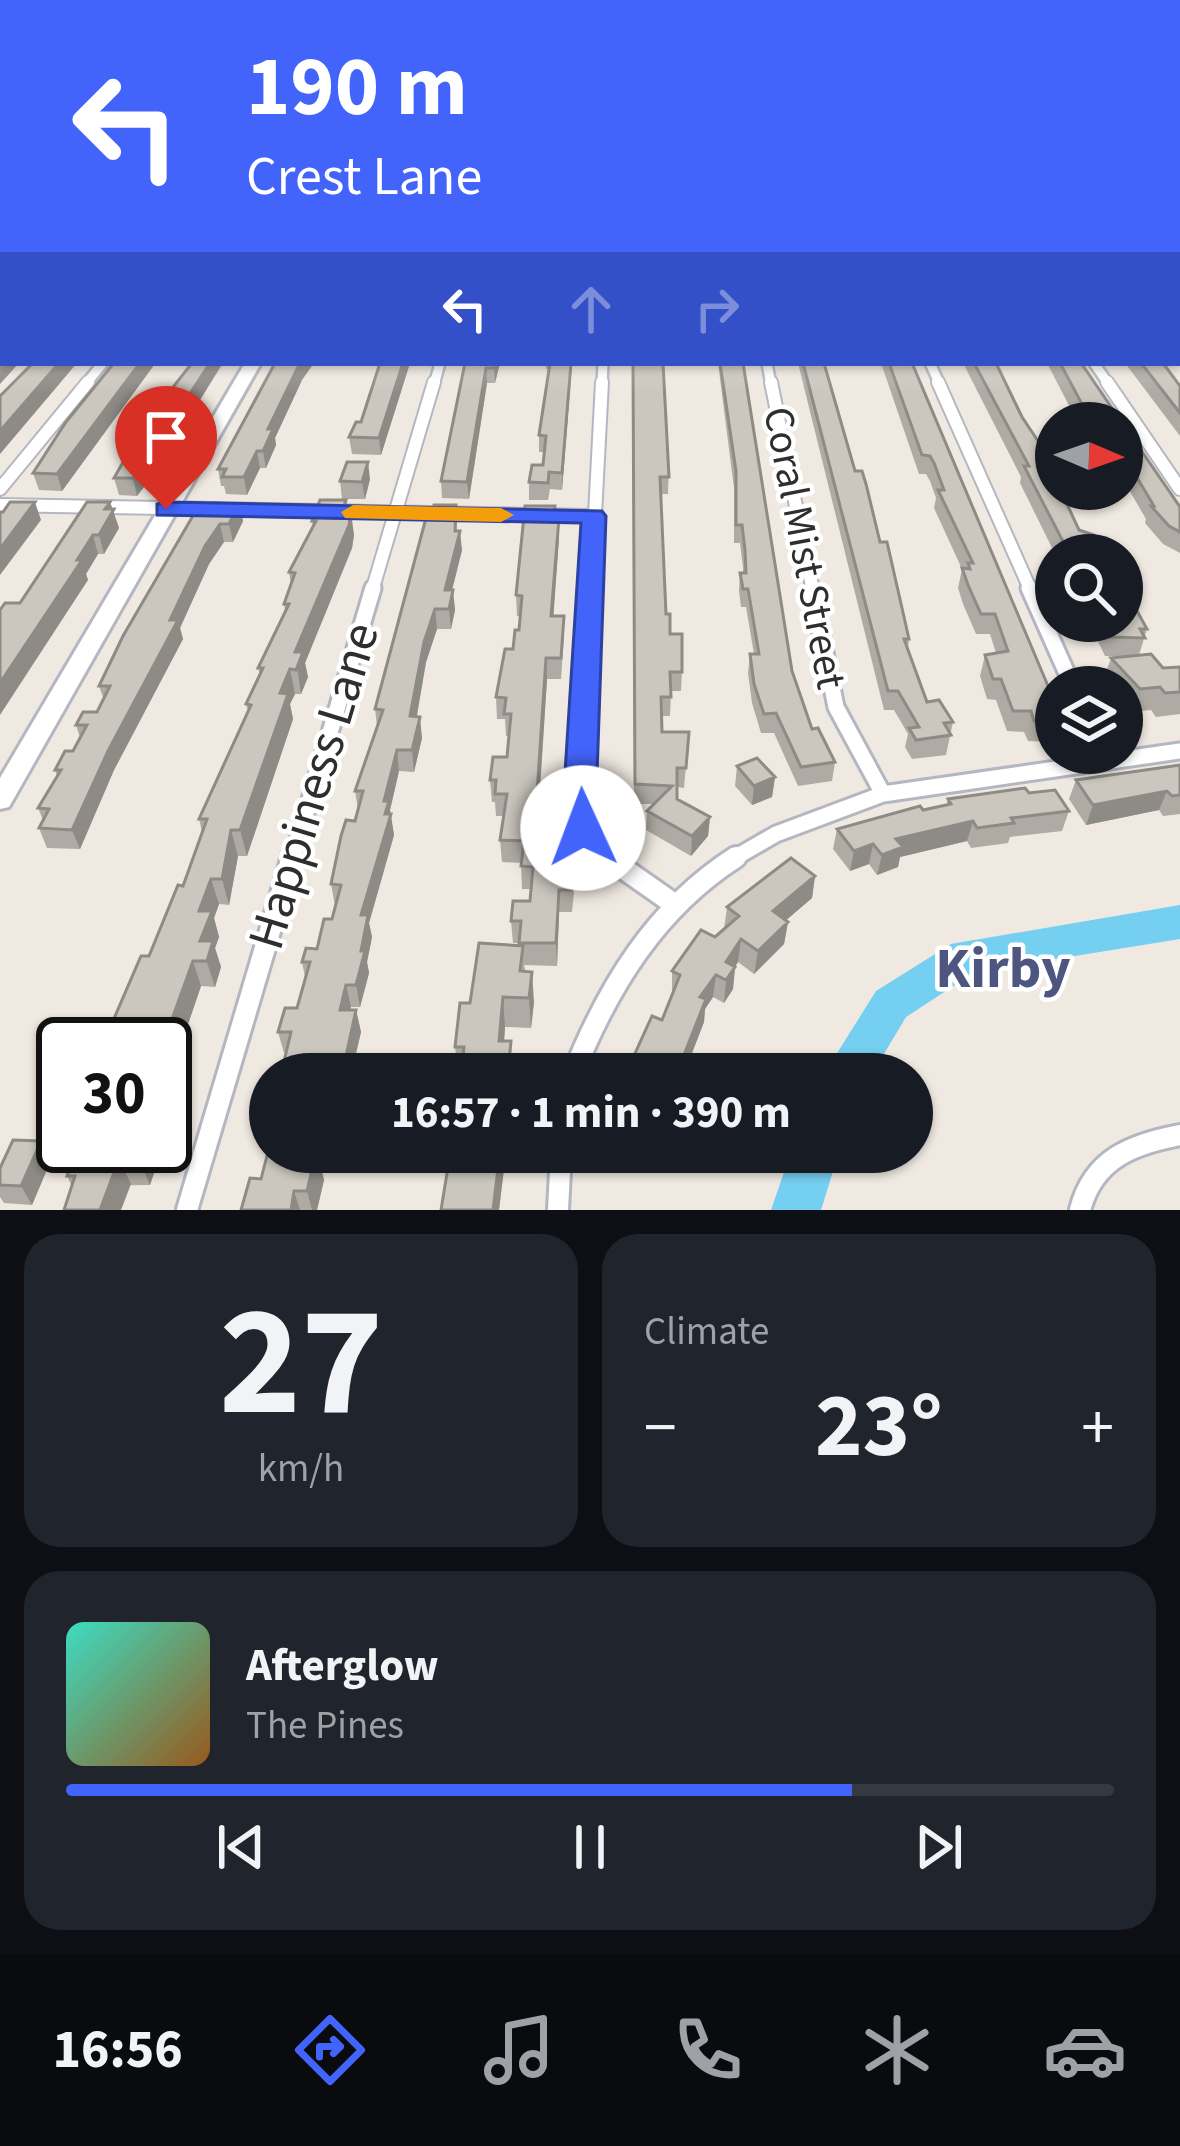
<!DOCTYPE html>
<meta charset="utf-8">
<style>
body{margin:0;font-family:"Source Sans 3",sans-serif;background:#20242c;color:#f1f3f6;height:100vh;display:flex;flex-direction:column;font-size:45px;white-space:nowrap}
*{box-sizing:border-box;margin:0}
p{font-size:39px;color:#9ea1a6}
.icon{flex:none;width:66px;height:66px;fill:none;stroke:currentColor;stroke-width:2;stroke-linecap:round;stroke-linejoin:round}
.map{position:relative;height:1210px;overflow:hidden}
.drawer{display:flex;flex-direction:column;gap:24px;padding:24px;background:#0d0f14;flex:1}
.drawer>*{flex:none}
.top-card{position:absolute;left:0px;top:0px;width:1182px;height:366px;box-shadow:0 3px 9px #0004;background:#4264fb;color:#fff;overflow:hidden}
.needle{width:78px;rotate:92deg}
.controls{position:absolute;left:1035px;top:402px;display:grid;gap:24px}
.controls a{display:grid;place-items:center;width:108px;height:108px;border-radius:50%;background:#171b24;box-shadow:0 3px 9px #0004;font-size:60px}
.speed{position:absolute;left:36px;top:1017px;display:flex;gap:24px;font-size:60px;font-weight:700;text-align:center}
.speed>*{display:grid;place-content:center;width:156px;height:156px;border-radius:50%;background:#171b24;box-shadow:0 3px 9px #0004;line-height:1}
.speed .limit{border:6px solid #111;border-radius:18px;background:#fff;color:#111}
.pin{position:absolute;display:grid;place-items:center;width:102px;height:102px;color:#fff;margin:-123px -51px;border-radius:50% 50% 50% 0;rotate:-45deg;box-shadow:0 0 12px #0007}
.pin .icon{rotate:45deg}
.me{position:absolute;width:132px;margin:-66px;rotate:358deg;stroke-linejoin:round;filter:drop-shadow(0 0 9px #0008)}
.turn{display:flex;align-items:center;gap:42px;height:252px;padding:0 48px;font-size:54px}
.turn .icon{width:156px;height:156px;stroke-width:2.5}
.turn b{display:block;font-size:84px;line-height:102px}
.lanes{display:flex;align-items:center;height:114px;padding:0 48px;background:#0003;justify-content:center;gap:60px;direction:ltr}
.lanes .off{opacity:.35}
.big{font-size:90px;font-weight:700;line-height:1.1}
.drawer .widget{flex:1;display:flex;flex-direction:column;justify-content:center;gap:18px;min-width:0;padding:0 42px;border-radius:36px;background:#20242c}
.drawer .dial{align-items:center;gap:0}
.dial b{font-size:156px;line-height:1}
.song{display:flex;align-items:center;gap:36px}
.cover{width:144px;height:144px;border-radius:18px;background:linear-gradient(135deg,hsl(170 70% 55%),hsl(30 70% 35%))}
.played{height:12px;border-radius:6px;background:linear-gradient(90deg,#4264fb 75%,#363941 75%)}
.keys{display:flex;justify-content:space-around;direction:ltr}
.heat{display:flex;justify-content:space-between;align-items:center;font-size:66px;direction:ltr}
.drawer .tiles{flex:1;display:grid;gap:24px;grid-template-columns:1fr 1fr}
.widget:last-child{grid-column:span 2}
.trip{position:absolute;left:249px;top:1053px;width:684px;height:120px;border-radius:60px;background:#171b24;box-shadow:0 3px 9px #0004;font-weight:700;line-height:120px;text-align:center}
.tabs{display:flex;height:192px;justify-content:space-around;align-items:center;background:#090b0e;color:#9ea1a6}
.tabs .icon{width:84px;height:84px}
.tabs .current{color:#4264fb}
.tabs b{font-size:54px;color:#f1f3f6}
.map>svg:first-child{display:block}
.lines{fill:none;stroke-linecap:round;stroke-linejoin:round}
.river{fill:#75cff0;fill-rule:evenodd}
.street-far3-casing{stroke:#b4b7c1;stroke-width:14}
.street-far2-casing{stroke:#b4b7c1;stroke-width:16}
.street-far1-casing{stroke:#b4b7c1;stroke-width:21}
.street-casing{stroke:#b4b7c1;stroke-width:26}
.secondary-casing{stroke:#b4b7c1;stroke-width:6}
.street-far3{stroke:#fff;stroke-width:9}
.street-far2{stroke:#fff;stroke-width:12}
.street-far1{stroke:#fff;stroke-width:15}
.street{stroke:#fff;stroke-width:20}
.secondary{fill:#fff;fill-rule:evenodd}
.wall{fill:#afaba4}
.shaded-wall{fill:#8e8b86}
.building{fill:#cbc7bf;stroke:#8e8b86;stroke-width:3}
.route{fill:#4264fb;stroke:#2b41a3;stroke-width:3}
.slow{fill:#f59e0b}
.labels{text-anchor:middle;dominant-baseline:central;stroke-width:9;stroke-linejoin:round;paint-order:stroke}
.street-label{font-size:42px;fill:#2e2e2e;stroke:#fff}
.near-street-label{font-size:51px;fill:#2e2e2e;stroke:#fff}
.near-quarter-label{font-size:57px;font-weight:bold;fill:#4d5680;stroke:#fff}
</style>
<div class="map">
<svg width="1180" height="1210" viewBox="0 0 1180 1210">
<rect width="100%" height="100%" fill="#efe9e1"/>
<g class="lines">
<!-- river -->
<path class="river" d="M1180,905V939L975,972L906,1017L872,1074H824L876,991L951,944Z
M791,1152H839L821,1210H771Z"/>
<!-- street-far3 casing -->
<g class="street-far3-casing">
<path id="street-far3" d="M767,363L771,385
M930,363L940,385
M1094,363L1109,385
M85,385L103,363
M434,385L440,363
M602,385L603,363"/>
</g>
<!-- street-far2 casing -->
<g class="street-far2-casing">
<path id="street-far2" d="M771,382L813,591
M938,382L1031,591
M1107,382L1180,489
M0,489L88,382
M0,505L594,516
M372,591L434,382
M591,591L602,382"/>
</g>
<!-- street-far1 casing -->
<g class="street-far1-casing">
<path id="street-far1" d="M591,588L579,804L592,838L610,860
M812,588L836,707L883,794
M1029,588L1073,687
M292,860L373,588
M731,860L776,834L883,794L1180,751"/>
</g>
<!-- street casing -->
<g class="street-casing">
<path id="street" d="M607,857L674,904
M573,1074C608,987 655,909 736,857
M187,1210L292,857
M558,1210L561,1152
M1080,1210C1093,1159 1132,1144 1180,1135"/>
</g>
<!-- secondary casing -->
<g class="secondary-casing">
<path id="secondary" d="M245,363H261L9,807L0,809V778Z"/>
</g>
<!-- street-far3 -->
<use href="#street-far3" class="street-far3"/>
<!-- street-far2 -->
<use href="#street-far2" class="street-far2"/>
<!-- street-far1 -->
<use href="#street-far1" class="street-far1"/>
<!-- street -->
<use href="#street" class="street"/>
<!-- secondary -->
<use href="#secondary" class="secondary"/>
</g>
<!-- wall -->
<path class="wall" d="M114,363H161L159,366L154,365L62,491L39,490L33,473Z
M380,363H410L381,455L352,454L349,437L361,422Z
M465,363H500L495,383H487L469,499L442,498L441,481Z
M546,363H572L562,490L550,489L548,500H529V482L543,465L544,452H539V435L549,369H546Z
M632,363L669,464L668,494H661L666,614L682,672L681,691H671L670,716H661L662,732H689L684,788L677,787V799L710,817L708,836L691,856L646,830L647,811L653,804H634Z
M718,363H743L792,671L812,729L835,762L832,781L798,786L774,733H761L752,703L748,673L750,654H754L746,607H741L739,591L740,573H743V568L740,543H734V488Z
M798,363H824L855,471L909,639L908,648L927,702L953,722L946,755L912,759L905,747L908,734L894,710H884Z
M881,363H912L1056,705V742L1028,741L1024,732L1007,731L996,700L987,699L980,676L985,655L996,653L990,634H976L963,604L958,588L962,569L934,508L936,498L930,481L926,474H919Z
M963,363H996L1022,417L1054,465L1052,472L1079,530L1105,555L1056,556L1020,483L1021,477Z
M1047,363H1081L1180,507V553L1163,544L1145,523L1146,519L1125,483H1122V423H1078Z
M1125,363H1163L1180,386V436Z
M302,380L275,438L276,445L266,468H260L247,495L226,494L224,486H221L218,469Z
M187,421L190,434L171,463L163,462L137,496L119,495L114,478Z
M370,479L365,499H342L340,481Z
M346,500L354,535L352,548L305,663L308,677L301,694H295L290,704L293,719L247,856H238L229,905L219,904L214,918L219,937L215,948L221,967L215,987L201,986L170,1077L175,1091L167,1114H165V1044L149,956L183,886L202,832L199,819L248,711L246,704L260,675L258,668L285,611L284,604L291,584L289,572L313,527L312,521Z
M110,502L119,528L104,554H98L86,574L88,580L20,603Z
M239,504L243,521L233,542H224L209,564L180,628L183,639L114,770L80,849L47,848L39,828L43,820L38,808L57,776L55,770L73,751L80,738L76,725L97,712L104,700L99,686L207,514Z
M555,506L556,518H559V538L553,616H564V637L561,679H547L538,823L544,849L563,871L574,893L572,912H559L557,966L524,965L534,1002L531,1028L505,1027L504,1041L513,1072L519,1074H458L455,1047L470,1003L519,945V943H513L511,921L530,901L531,889H522L521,863L502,862L500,840L504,816H496L495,802H492L490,780L507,757L509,736H506L505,719H497L496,697L519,630L520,616H517L516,595Z
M457,531L462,550L452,590L455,610L451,629H437L426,662L417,716L422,738L414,772L399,771L390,810L394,835L369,923L372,937L367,962L369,973L360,1007H351L350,1010H356L361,1032L351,1074H281L286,1053H284L278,1032L297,1008L305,977L302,962L317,949L332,919L335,906L331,884L358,810L355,791L377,726L375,709Z
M1088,621H1122L1147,629L1139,655L1163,668L1180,667V714L1156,717L1151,710L1131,712L1122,702V687H1109L1103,681L1111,658L1128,656H1105Z
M1180,765V814L1163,816L1159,810L1086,825L1069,799L1076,780Z
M737,766L775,777L772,797L752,805L735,786Z
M1029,793L1069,811L1062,831L1010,837L1008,843L971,848L967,841L900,857L898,867L877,875L869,864L850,871L833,849L837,829L946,805L948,799Z
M815,876L812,898L786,920L788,922L784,944L754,974L738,962L735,967L733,989L724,1003L713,997L705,1009L704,1022L688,1062L694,1074H627V1071L662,1020L672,995V971L724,929L727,907Z
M41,1141L51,1160L32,1205L4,1203L0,1197V1168Z
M79,1146H149L157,1164L150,1185L72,1186L67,1176Z
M270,1152H324L323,1157H318L324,1180L317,1210H241L261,1179Z
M446,1152H506L499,1210H441L460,1164H448Z"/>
<!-- shaded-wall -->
<path class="shaded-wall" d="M3,318V344L0,348V325Z
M3,360V363H19L0,384V363Z
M59,363H77L0,454V431Z
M140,363H153L154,365L62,491L57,474Z
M210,363H223L187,421L190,434L171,463L167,446L174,418Z
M300,363H314L302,380L275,438L276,445L266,468L263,451L268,429Z
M403,363H410L381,455L379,438Z
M495,363H500L495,383L494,368Z
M571,363H572L562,490V473Z
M486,368L487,383L469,499L467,482Z
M159,446L163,462L137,496L133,478Z
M257,451L260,468L247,495L244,477Z
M368,462L370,479L365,499L362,482Z
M346,500L349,523L351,512L354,535L352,548L305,663L308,677L301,694L295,652Z
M35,502L41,520L0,575V549Z
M110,502L119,528L104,554L99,535L105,509Z
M239,504L243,521L233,542L229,524Z
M456,505L457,543L460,531L462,550L447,610L445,590Z
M559,518V538L552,636L551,616Z
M220,524L224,542L209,564L180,628L183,639L114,770L80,849L72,830L205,546Z
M93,535L98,554L86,574L88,580L0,715V683Z
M453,590L455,610L451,629L449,609Z
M435,609L437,629L426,662L413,737L410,716L424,642Z
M546,658L547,679L536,845L535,823Z
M290,669L295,694L290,704L293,719L247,856L240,830L280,693Z
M420,717L422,738L414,772L412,750Z
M397,750L399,771L390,810L394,835L369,923L372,937L367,962L369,973L360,1007L356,985L361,915L384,801Z
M775,777L772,797L752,805L754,786Z
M1167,791L1159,810L1086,825L1093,805Z
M710,817L708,836L691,856L692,836Z
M973,821L967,841L900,857L898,867L877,875L882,855L896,839Z
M231,830L238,856L229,905L222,879Z
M873,844L869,864L850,871L854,851Z
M815,876L812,898L770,934L773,911Z
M211,879L219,904L214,918L219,937L215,948L221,967L215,987L200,941L199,911Z
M559,890V912L557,966L556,943Z
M788,922L784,944L754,974L758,951Z
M741,939L738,962L726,980V962Z
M193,961L201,986L170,1077L175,1091L167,1114L165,1108V1044H163Z
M735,967L733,989L724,1003L726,980Z
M532,972L534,1002L531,1028L529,998Z
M716,975L713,997L705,1009L704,1022L684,1074L682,1060L700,997Z
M346,985L351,1007L345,1031L340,1010Z
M503,997L505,1027L502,1070L499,1041Z
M356,1010L361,1032L351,1074H346L344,1065Z
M41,1141L51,1160L32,1205L21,1186Z
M133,1146H149L157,1164L150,1185Z
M317,1152L324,1180L317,1210H312L307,1191Z
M500,1152H506L499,1210H493Z
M119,1159L131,1184L121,1210H100Z
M294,1191L300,1210H291Z"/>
<!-- building -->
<path class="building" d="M0,225H3V288H0Z
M33,363H59L0,431V396Z
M114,363H140L57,474L33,473L66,422Z
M192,363H210L174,418H186L167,446H159L133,478H114L147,420Z
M275,363H300L268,429H273L263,451H257L244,477H222L226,469H218Z
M380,363H403L379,438L349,437L356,422H361Z
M465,363H495L494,368H486L467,482L441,481Z
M550,363H571L562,473L549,472L548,483L529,482L532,465H543L546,436L539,435Z
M633,363H663L669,477H660L666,614H670V634H682V672H670L671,697H661L662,732H689L686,768H677V799L710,817L692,836L647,811L672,786L635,784Z
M720,363H743L792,671L812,729L818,728L835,762L801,767L776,713L764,714L754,684L750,654H759L748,589H743L740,573H746L745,550L742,525H736V471Z
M803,363H824L855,471H862L866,484L880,542H887L909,639H904L927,702L939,700L953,722L944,723L951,735L916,740L909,728L919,727L898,691H888Z
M889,363H912L1056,705V722L1034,721L1031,711H1013L1001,679H993L985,655L1008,651L995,614H981L968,585L962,568L970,569L968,563H973L938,490H944L934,463L930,456L922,455Z
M974,363H996L1022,417L1054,465H1049L1056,481V489H1060L1079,530L1094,535L1105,555H1070L1024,466H1029Z
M1060,363H1081L1180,507V532L1169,526L1151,506H1154L1130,466H1124L1122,462V423H1099L1089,406H1083Z
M1141,363H1163L1180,386V413Z
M347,462H368L362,482L340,481Z
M320,500H346L342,512H351L349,525L295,652H303L296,670L290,669L280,693L288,694L240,830H231L222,879H211L199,911H212L200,941H213L207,961H193L163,1044H103L141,956H149L178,885L183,886L207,819H199L251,705L246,704L263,668H258L289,604H284L295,573L289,572L316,521H312Z
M10,502H35L0,549V512H3Z
M87,502H110L105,509H114L99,535H93L77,560H82L0,683V610L5,603H20Z
M213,503L239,504L229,524H220L205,546L170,620H178L108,751L72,830L39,828L49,809L38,808L61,770H55L65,751H73L87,725H76L83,712H97L110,686H99L123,636L194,514H207Z
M434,505H456L455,531H460L445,590H453L449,609H435L424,642L410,716L420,717L412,750H397L384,801H389L385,814H391L361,915H368L361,951H365L356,985H346L340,1010H356L344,1065L316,1064L314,1074H281L291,1032H278L285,1008H297L310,962H302L306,948L317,949L324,919H332L341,885L331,884L341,836L346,820L355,821L363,791H355L383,710L375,709L426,518H431Z
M525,506H555L553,518H559L551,616H564L561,658H546L535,823H544L541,849H562L560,870L574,871L572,890H559L556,943H519L521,921H511L513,901H530L533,867L521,866L524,841L500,840L507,794H495L496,780H490L493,757H507L511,714H504L506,698L496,697L505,649H513L515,630H519L522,596L516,595Z
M1122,584L1147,629H1140L1145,638L1111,637L1103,621H1122Z
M1151,654L1163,668L1180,667V692L1165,693L1160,687L1140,689L1111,658Z
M757,758L775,777L754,786L737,766Z
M1180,765V795L1172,796L1167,791L1093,805L1076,780Z
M1025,788L1029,793L1055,790L1069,811L1011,818L1014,823L977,828L973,821L896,839L903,847L882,855L873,844L854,851L837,829L920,806L923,810L951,804L948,799Z
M791,858L815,876L773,911L788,922L758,951L741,939L726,962L735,967L726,980L716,975L700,997L706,999L682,1060L695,1065L692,1074H636L627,1071L652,1016L662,1020L680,975L672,971L701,930L715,937L739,916L727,907Z
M479,943L523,946L520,971L532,972L529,998L503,997L499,1041H511L508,1072H519V1074H461L464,1047H455L460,1003H470Z
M13,1140L41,1141L21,1186L0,1185V1168Z
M79,1146H144L139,1160L119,1159L100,1210H64L75,1176H67Z
M269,1148L270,1152H316L307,1191H294L291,1210H241L250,1178L261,1179Z
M462,1152H500L493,1210H441L448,1167L460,1168Z"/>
<!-- sky -->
<linearGradient id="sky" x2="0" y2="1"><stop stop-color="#7abfeb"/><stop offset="0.57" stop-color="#f8f5f2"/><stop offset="1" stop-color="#f8f5f2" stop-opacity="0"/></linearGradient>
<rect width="1180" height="394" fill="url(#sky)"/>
<!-- route -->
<path class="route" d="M166,502L602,511L606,516L596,804L600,828L595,837L583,840L571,837L563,804L581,523L157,515V504Z"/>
<!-- slow -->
<path class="slow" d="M353,505L501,508L514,515L501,522L345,518L341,512Z"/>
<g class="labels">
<!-- street labels -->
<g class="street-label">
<text transform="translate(804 548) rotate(79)">Coral Mist Street</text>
</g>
<!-- near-street labels -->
<g class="near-street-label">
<text transform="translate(314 786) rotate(-73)">Happiness Lane</text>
</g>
<!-- near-quarter labels -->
<g class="near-quarter-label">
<text x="1003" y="969">Kirby</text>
</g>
</g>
</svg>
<div class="controls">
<a><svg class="needle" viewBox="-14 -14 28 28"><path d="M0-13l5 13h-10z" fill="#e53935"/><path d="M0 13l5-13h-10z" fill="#9ea1a6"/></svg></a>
<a><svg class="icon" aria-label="search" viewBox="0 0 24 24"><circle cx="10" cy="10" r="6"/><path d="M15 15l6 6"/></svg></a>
<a><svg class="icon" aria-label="layers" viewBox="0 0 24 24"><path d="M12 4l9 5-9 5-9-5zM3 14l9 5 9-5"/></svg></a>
</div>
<div class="speed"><div class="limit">30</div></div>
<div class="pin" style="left:166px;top:509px;background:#d93025"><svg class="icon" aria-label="arrive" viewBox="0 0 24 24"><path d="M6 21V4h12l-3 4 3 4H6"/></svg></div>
<svg class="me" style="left:583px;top:828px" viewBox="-20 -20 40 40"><circle r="19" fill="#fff"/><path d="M0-13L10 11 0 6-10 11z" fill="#4264fb"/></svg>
<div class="trip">16:57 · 1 min · 390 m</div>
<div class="top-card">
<div class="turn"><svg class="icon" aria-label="left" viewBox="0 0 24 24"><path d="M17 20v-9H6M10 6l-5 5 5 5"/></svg><div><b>190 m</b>Crest Lane</div></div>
<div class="lanes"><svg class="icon" aria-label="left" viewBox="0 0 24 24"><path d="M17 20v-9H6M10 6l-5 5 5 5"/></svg><svg class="icon off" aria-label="ahead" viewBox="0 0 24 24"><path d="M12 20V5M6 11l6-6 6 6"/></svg><svg class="icon off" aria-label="right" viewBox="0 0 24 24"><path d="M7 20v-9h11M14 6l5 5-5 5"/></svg></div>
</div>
</div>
<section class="drawer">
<div class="tiles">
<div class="widget dial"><b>27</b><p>km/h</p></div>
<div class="widget"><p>Climate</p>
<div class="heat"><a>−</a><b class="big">23°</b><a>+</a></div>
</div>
<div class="widget">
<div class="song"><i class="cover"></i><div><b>Afterglow</b><p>The Pines</p></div></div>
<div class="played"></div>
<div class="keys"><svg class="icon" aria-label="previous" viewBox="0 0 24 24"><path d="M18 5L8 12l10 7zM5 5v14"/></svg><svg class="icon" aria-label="pause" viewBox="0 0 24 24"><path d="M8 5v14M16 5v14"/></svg><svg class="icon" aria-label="next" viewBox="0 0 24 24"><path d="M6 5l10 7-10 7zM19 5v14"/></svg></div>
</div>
</div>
</section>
<nav class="tabs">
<b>16:56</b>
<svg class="icon current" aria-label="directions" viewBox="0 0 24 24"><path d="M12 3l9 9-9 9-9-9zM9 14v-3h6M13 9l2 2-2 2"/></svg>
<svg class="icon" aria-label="music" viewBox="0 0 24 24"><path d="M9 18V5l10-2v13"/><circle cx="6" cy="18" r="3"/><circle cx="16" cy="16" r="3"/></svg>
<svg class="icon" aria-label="phone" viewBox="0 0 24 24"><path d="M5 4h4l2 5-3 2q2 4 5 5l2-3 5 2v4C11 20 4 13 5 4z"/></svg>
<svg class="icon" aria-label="climate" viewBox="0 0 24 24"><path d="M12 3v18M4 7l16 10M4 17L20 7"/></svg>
<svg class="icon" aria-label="car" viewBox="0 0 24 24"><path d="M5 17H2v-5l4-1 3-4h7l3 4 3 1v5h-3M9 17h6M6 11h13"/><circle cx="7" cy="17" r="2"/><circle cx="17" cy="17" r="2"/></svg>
</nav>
